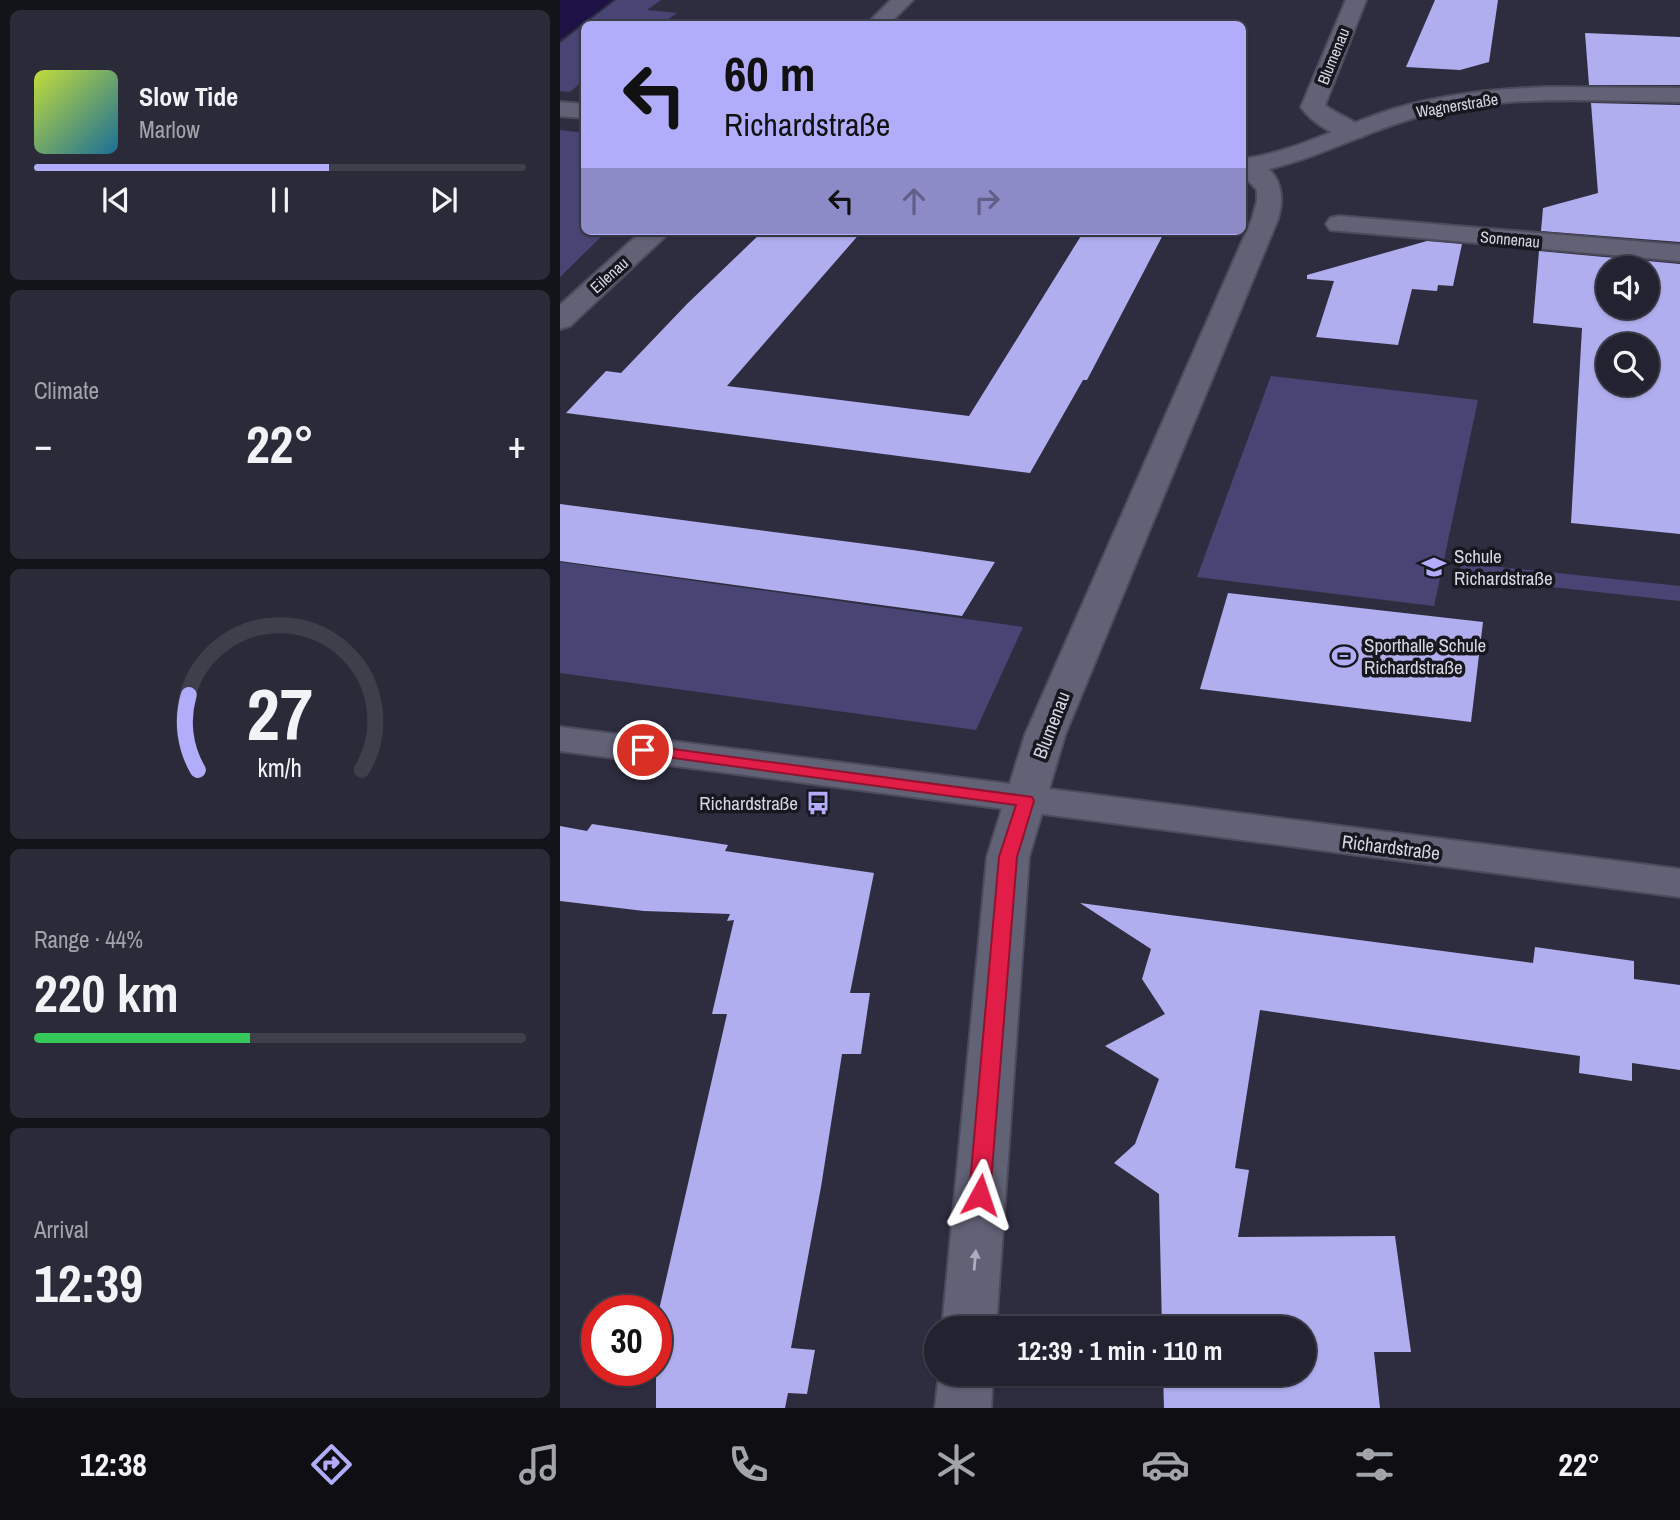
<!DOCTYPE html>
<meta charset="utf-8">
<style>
body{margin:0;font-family:"Archivo Narrow",sans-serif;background:#2a2a38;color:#f1f3f6;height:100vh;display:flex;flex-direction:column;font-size:26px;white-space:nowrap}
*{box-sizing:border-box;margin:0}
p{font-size:23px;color:#a2a4ab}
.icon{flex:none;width:38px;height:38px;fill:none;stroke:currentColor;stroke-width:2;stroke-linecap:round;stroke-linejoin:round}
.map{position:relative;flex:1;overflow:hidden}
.drawer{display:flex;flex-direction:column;gap:10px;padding:10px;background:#13131a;width:560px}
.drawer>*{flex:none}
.hud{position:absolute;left:21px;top:21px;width:665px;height:214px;border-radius:10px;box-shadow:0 2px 5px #0004,0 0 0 2px #3f3f4c;background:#b1adfa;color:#111;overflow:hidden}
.buttons{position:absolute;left:1036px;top:256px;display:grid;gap:14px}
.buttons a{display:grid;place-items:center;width:63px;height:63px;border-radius:50%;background:#222230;box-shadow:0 2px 5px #0004,0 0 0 2px #3f3f4c;font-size:35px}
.speed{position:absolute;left:21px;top:1295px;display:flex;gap:14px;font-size:35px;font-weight:700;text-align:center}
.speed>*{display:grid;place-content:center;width:91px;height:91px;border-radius:50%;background:#222230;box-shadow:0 2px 5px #0004,0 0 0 2px #3f3f4c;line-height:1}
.speed .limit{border:10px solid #d22;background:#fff;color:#111}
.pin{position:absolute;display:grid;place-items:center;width:60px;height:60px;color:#fff;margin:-30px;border:4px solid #fff;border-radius:50%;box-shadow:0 2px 7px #0007}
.me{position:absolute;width:77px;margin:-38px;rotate:5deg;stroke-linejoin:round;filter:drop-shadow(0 0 5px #0008)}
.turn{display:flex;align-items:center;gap:24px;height:147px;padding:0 28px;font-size:32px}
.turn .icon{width:91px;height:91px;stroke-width:2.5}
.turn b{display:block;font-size:49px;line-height:60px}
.lanes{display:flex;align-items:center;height:66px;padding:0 28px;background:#0003;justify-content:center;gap:35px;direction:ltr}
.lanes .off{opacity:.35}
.big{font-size:52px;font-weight:700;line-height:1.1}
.drawer .tile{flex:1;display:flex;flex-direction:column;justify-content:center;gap:10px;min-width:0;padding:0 24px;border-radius:10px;background:#2a2a38}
.drawer .dial{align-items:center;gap:0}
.dial svg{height:182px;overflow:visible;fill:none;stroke:#3f3f4c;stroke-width:7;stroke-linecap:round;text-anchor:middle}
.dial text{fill:#f1f3f6;stroke:none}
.song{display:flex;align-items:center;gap:21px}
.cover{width:84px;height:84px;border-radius:10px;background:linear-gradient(135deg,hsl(70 70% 55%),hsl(200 70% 35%))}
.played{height:7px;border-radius:4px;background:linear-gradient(90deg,#b1adfa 60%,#3f3f4c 60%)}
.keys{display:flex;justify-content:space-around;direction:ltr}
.heat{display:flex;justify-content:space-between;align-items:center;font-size:38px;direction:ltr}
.charge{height:10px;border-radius:5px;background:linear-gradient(90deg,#34c759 44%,#3f3f4c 0)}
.trip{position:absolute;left:364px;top:1316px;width:392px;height:70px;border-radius:35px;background:#222230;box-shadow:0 2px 5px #0004,0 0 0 2px #3f3f4c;font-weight:700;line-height:70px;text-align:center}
.tab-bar{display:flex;height:112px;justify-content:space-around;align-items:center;background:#0e0e13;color:#a2a4ab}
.tab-bar .icon{width:49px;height:49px}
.tab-bar .current{color:#b1adfa}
.tab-bar b{font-size:32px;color:#f1f3f6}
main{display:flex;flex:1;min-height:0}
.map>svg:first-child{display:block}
.green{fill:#484574}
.water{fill:#1c1245}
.building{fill:#b0aeee;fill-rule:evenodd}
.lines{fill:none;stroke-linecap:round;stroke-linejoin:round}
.minor-casing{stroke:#4c4b5c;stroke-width:4}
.tertiary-casing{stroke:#4c4b5c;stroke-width:4}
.secondary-casing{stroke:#4c4b5c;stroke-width:4}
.minor{fill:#626277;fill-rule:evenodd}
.tertiary{fill:#626277;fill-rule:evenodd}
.secondary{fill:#626277;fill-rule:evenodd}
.oneway{fill:#adaebd}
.route{fill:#e11d48;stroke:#92132f;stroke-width:2}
.labels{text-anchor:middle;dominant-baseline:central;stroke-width:7;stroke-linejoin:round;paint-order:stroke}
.far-street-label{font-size:16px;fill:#d6d7e3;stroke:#17171f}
.poi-label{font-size:19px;fill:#d6d7e3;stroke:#17171f;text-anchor:start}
.street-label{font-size:19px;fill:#d6d7e3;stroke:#17171f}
</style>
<main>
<section class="drawer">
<div class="tile">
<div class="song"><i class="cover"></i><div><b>Slow Tide</b><p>Marlow</p></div></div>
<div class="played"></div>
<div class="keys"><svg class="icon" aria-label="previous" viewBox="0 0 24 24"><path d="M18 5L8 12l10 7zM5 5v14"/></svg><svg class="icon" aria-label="pause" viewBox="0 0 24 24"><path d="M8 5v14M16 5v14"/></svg><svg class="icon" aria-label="next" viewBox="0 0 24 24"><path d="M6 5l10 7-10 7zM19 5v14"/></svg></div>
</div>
<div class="tile"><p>Climate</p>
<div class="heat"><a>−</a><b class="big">22°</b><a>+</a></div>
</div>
<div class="tile dial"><svg viewBox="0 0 100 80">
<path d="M14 69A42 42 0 1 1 86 69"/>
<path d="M14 69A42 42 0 0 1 10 36" stroke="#b1adfa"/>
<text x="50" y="56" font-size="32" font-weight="700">27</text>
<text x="50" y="72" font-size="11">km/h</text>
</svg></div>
<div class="tile"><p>Range · 44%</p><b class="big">220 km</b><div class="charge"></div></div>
<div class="tile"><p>Arrival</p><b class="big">12:39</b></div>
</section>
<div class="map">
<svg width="1120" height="1408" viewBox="0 0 1120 1408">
<rect width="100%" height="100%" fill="#2e2d40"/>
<!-- green -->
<path class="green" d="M56,0H101L87,10L117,13L101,24H24V80L10,92L0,91V43Z
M0,130L24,133V231H47L0,277Z
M711,376L918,400L874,606L637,577Z
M0,562L463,627L416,730L0,673Z
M901,563L1120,586V601L899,577Z"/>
<!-- water -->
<path class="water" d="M0,0H53L0,40Z"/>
<!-- building -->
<path class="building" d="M875,0H938L929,62L900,70L846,67Z
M1025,33L1120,37V85H1029Z
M1031,103L1120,105V242L981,231L983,208L1038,193Z
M203,231H302L167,386L409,416L524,231H605L527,380H523L470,473L6,413L46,371L61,373L127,304Z
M867,241L902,244L893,286L878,285L877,291L852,289L838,345L756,337L774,281L747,279V275Z
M979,251L1120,264V534L1011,523L1022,328L973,323ZM1048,268H1087V306H1048ZM1048,345H1087V383H1048Z
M0,504L352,550L435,562L402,616L0,561Z
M668,593L923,622L911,722L640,689Z
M32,824L168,845L165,851L314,873L290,993H310L301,1054H282L261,1187L231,1348L255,1350L247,1394L228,1393L225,1408H96V1323L167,1014H152L174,920L167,921L170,914L84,911L0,901V826L27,831Z
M520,903L973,963L975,947L1074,961V979L1120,985V1070L1072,1063V1081L1019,1073L1020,1056L700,1010L675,1168L689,1170L678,1237L835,1236L851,1352H814L820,1408H604L603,1374H744V1328H602L599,1194L554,1163L575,1144L599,1079L545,1046L605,1014L582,979L591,949Z"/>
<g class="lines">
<!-- minor casing -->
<g class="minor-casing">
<path id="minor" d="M786,0H806L765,105C777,115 797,120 805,132L802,137C781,142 753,124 741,107Z
M689,159C719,167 726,192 718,219L505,735L469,857L436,1328H382L427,857L465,735L692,219L697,201V190L682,174V161Z
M779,216L1120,245V261L770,230L766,224L770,218Z
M379,1374H433L431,1408H375Z"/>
</g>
<!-- tertiary casing -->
<g class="tertiary-casing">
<path id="tertiary" d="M331,0H353L329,24H307Z
M82,231H111L10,326L0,329V305Z
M0,727L1120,869V897L0,751Z"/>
</g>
<!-- secondary casing -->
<g class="secondary-casing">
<path id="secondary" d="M989,87L1120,88V102C1036,101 947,94 865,115C802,131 749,165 682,174V159C735,152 780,126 830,110C882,94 935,89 989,87Z
M0,102L24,104V118L0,116Z"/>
</g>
<!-- minor -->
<use href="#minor" class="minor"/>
<!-- tertiary -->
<use href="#tertiary" class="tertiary"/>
<!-- secondary -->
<use href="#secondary" class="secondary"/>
</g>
<!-- one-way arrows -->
<defs><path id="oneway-solid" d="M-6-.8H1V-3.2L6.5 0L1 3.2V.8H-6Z" transform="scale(1.75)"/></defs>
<use class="oneway" href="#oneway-solid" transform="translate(415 1260) rotate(-85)"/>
<!-- route -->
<path class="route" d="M83,745L472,797L474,801L457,857L430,1195L427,1201L420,1203L412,1201L409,1195L439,857L456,805L77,753L75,750L77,746Z"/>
<!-- icons -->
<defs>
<g id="school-bare" transform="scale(1.89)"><path d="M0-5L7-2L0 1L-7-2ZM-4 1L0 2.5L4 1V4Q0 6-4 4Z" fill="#b1adfa" stroke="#17171f" stroke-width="2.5" paint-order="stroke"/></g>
<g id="stadium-bare" transform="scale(1.89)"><path d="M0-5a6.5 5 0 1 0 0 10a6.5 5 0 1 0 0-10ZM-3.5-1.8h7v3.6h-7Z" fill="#b1adfa" stroke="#17171f" stroke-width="2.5" paint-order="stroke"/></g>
<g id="bus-bare" transform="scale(1.89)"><path d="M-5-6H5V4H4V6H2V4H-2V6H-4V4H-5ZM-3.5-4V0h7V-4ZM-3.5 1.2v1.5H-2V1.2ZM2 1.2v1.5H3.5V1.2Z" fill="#b1adfa" stroke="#17171f" stroke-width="2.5" paint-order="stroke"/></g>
</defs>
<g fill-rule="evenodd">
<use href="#school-bare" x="874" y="567"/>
<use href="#stadium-bare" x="784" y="656"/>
<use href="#bus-bare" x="258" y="803"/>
</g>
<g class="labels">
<!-- far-street labels -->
<g class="far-street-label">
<text transform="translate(773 56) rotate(-68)">Blumenau</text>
<text transform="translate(897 105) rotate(-9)">Wagnerstraße</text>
<text transform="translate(950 239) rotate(5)">Sonnenau</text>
<text transform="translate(49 275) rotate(-42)">Eilenau</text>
</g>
<!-- poi labels -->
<g class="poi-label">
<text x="894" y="556">Schule<tspan x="894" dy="22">Richardstraße</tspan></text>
<text x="804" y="645">Sporthalle Schule<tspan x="804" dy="22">Richardstraße</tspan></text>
<text x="238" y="803" text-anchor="end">Richardstraße</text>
</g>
<!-- street labels -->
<g class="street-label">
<text transform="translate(491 725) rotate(-69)">Blumenau</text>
<text transform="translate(831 847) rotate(7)">Richardstraße</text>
</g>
</g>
</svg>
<div class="buttons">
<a><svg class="icon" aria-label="sound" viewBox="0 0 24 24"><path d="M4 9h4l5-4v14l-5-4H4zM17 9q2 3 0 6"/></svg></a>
<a><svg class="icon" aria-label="search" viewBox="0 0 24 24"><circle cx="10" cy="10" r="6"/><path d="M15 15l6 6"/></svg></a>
</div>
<div class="speed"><div class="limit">30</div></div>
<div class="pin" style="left:83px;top:750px;background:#d93025"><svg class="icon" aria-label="arrive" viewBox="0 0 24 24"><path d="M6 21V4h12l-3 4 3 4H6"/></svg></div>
<svg class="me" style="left:420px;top:1195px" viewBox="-20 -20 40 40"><path d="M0-17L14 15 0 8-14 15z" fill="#e11d48" stroke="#fff" stroke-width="4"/></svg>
<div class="trip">12:39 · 1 min · 110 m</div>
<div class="hud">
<div class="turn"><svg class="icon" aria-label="left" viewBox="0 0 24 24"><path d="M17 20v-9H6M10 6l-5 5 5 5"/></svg><div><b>60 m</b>Richardstraße</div></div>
<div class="lanes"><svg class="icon" aria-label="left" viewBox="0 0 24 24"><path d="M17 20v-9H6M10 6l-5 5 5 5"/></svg><svg class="icon off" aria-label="ahead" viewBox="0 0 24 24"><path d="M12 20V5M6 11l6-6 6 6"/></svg><svg class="icon off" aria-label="right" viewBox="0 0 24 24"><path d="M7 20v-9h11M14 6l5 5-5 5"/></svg></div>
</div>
</div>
</main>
<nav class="tab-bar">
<b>12:38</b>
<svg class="icon current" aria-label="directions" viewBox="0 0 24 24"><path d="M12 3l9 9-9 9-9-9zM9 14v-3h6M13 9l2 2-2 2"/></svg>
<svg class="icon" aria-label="music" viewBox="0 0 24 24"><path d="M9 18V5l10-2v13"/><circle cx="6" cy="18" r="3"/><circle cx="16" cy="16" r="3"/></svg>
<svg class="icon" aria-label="phone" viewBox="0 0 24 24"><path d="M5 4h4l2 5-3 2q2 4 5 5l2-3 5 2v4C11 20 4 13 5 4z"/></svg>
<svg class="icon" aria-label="climate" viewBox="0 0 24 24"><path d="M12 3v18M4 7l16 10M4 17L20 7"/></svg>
<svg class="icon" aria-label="car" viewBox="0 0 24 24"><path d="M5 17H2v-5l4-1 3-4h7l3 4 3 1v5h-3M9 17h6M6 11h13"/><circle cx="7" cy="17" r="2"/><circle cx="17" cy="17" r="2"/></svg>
<svg class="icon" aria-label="filters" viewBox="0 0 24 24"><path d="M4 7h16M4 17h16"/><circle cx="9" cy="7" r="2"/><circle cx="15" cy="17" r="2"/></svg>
<b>22°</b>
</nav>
